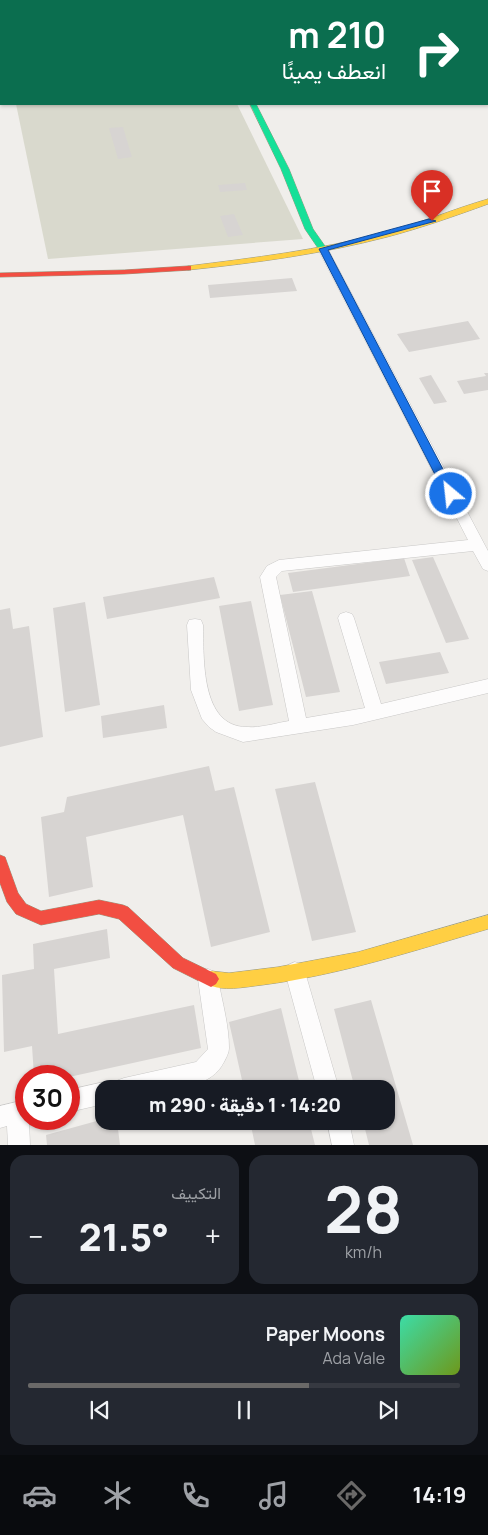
<!DOCTYPE html>
<html lang="ar">
<meta charset="utf-8">
<style>
body{margin:0;font-family:Manrope,Vazirmatn,sans-serif;background:#242831;color:#f1f3f6;direction:rtl;height:100vh;display:flex;flex-direction:column;font-size:19px;white-space:nowrap}
*{box-sizing:border-box;margin:0}
p{font-size:16px;color:#9ea1a6}
.icon{flex:none;width:28px;height:28px;fill:none;stroke:currentColor;stroke-width:2;stroke-linecap:round;stroke-linejoin:round}
.map{position:relative;height:1145px;overflow:hidden;direction:ltr}
.details{display:flex;flex-direction:column;gap:10px;padding:10px;background:#0d0f14;flex:1}
.details>*{flex:none}
.banner{position:absolute;left:0px;top:0px;width:489px;height:105px;box-shadow:0 1px 4px #0004;direction:rtl;background:#0b6e4f;color:#fff;overflow:hidden}
.speed{position:absolute;left:15px;top:1065px;display:flex;gap:10px;font-size:25px;font-weight:700;text-align:center}
.speed>*{display:grid;place-content:center;width:65px;height:65px;border-radius:50%;background:#171b24;box-shadow:0 1px 4px #0004;line-height:1}
.speed .limit{border:8px solid #d22;background:#fff;color:#111}
.pin{position:absolute;display:grid;place-items:center;width:42px;height:42px;color:#fff;margin:-51px -21px;border-radius:50% 50% 50% 0;rotate:-45deg;box-shadow:0 0 5px #0007}
.pin .icon{rotate:45deg}
.me{position:absolute;width:55px;margin:-28px;rotate:332deg;stroke-linejoin:round;filter:drop-shadow(0 0 4px #0008)}
.turn{display:flex;align-items:center;gap:18px;height:105px;padding:0 20px;font-size:22px}
.turn .icon{width:65px;height:65px;stroke-width:2.5}
.turn b{display:block;font-size:35px;line-height:42px}
.big{font-size:38px;font-weight:800;line-height:1.1}
.details .tile{flex:1;display:flex;flex-direction:column;justify-content:center;gap:8px;min-width:0;padding:0 18px;border-radius:15px;background:#242831}
.details .dial{align-items:center;gap:0}
.dial b{font-size:65px;line-height:1}
.song{display:flex;align-items:center;gap:15px}
.cover{width:60px;height:60px;border-radius:8px;background:linear-gradient(135deg,hsl(160 70% 55%),hsl(80 70% 35%))}
.played{height:5px;border-radius:2px;background:linear-gradient(90deg,#6a6968 65%,#363941 65%)}
.keys{display:flex;justify-content:space-around;direction:ltr}
.heat{display:flex;justify-content:space-between;align-items:center;font-size:28px;direction:ltr}
.details .tiles{flex:1;display:grid;gap:10px;grid-template-columns:1fr 1fr}
.tile:last-child{grid-column:span 2}
.trip{position:absolute;left:95px;top:1080px;width:300px;height:50px;border-radius:15px;background:#171b24;box-shadow:0 1px 4px #0004;font-weight:800;line-height:50px;text-align:center;direction:rtl}
.tab-bar{display:flex;height:80px;justify-content:space-around;align-items:center;background:#090b0e;color:#9ea1a6}
.tab-bar .icon{width:35px;height:35px}
.tab-bar .on{color:#6a6968}
.tab-bar b{font-size:22px;color:#f1f3f6}
.map>svg:first-child{display:block}
.construction{fill:#d9d9cd}
.building{fill:#d7d4d2}
.lines{fill:none;stroke-linecap:round;stroke-linejoin:round}
.street-casing{stroke:#c9c8c7;stroke-width:1}
.fast-casing{stroke:#999a82;stroke-width:1}
.slow-casing{stroke:#999a82;stroke-width:1}
.jam-casing{stroke:#999a82;stroke-width:1}
.street{fill:#fdfcfc;fill-rule:evenodd}
.fast{fill:#16e098;fill-rule:evenodd}
.slow{fill:#ffcf43;fill-rule:evenodd}
.jam{fill:#f24e42;fill-rule:evenodd}
.route{fill:#1a73e8;stroke:#114b97}
</style>
<div class="map">
<svg width="488" height="1145" viewBox="0 0 488 1145">
<rect width="100%" height="100%" fill="#f0eeeb"/>
<!-- construction -->
<path class="construction" d="M16,104H237L303,239L48,259Z"/>
<!-- building -->
<path class="building" d="M123,127L132,157L118,159L109,128Z
M245,183L247,190L220,192L218,185Z
M234,214L243,235L228,237L220,216Z
M292,278L297,291L210,298L208,285Z
M468,321L480,339L409,352L397,334Z
M484,373H488V390L464,394L457,381L486,376Z
M431,375L447,402L434,404L419,378Z
M433,557L469,639L446,643L412,560Z
M404,558L410,576L293,592L288,573Z
M214,577L220,598L107,619L103,597Z
M312,591L340,692L306,697L280,595Z
M251,601L273,705L239,711L219,606Z
M85,602L100,705L65,712L53,608Z
M10,608L13,629L29,626L43,737L0,747V610Z
M440,652L449,673L386,684L379,662Z
M164,705L167,728L103,738L101,716Z
M209,766L215,791L234,787L270,932L211,947L183,815L86,837L93,887L49,897L41,817L64,812L67,797Z
M315,782L356,932L312,941L275,789Z
M107,929L110,958L54,969L58,1034L194,1005L201,1048L69,1077L34,1076L32,1046L4,1052L2,975L34,969L33,944Z
M371,1000L413,1145H369L363,1121H386V1089H355L334,1009Z
M281,1008L301,1089H244L229,1022Z
M104,1119V1121H117L120,1145H47L46,1135Z
M250,1121H309L315,1145H255Z"/>
<g class="lines">
<!-- street casing -->
<g class="street-casing">
<path id="street" d="M342,0H350L351,1H343Z
M323,246L328,249L488,551V571L483,569L473,551L282,571L276,577L306,718L365,708L338,618L340,614L346,612L352,614L354,618L381,704L488,679V693L353,725L243,742L216,732L209,727L202,719L191,690L187,625L189,620L195,619L201,620L203,625C204,657 200,727 247,727C261,728 276,723 289,721L260,577L267,566L279,560L468,540L318,249Z
M295,962L302,965L305,972L339,1089H317L285,972L288,965Z
M208,969L215,972L218,979C222,1001 229,1025 229,1048C229,1053 226,1058 224,1062C207,1097 146,1089 113,1089L116,1081L124,1078L196,1062L208,1049L198,979L201,972Z
M104,1082L112,1085L113,1089H104V1104L69,1112V1090Z
M25,1100L26,1119H33L29,1121L30,1145H8L7,1126L0,1128V1106Z
M327,1121H349L354,1145H332Z"/>
</g>
<!-- fast casing -->
<g class="fast-casing">
<path id="fast" d="M250,104H256L289,169L313,229L327,249L326,251H320L305,229L281,169Z"/>
</g>
<!-- slow casing -->
<g class="slow-casing">
<path id="slow" d="M488,199V204C455,216 421,228 387,237C322,254 255,263 188,270L184,268L188,266C253,258 319,250 383,233C419,224 453,209 488,199Z
M488,915V929C413,951 340,975 262,985C244,987 223,992 206,984L203,979L206,974L211,971L229,973L278,967L358,952Z"/>
</g>
<!-- jam casing -->
<g class="jam-casing">
<path id="jam" d="M198,0H204V1H198Z
M188,266H191V270L124,274L0,277V273L124,270Z
M0,855L5,857L18,893L26,904L41,911L99,900L123,905L128,907L183,958L216,974L219,979L216,984L211,987L173,968L119,919L99,914L41,925L16,914L7,902L0,883Z"/>
</g>
<!-- street -->
<use href="#street" class="street"/>
<!-- fast -->
<use href="#fast" class="fast"/>
<!-- slow -->
<use href="#slow" class="slow"/>
<!-- jam -->
<use href="#jam" class="jam"/>
</g>
<!-- route -->
<path class="route" d="M429,219L436,221L328,250L456,494L451,498L445,494L319,249Z"/>
</svg>
<div class="speed"><div class="limit">30</div></div>
<div class="pin" style="left:432px;top:221px;background:#d93025"><svg class="icon" aria-label="arrive" viewBox="0 0 24 24"><path d="M6 21V4h12l-3 4 3 4H6"/></svg></div>
<svg class="me" style="left:451px;top:494px" viewBox="-20 -20 40 40"><circle r="17" fill="#1a73e8" stroke="#fff" stroke-width="3"/><path d="M0-11L8 9 0 5-8 9z" fill="#fff"/></svg>
<div class="trip">14:20 · 1 دقيقة · 290 m</div>
<div class="banner">
<div class="turn"><svg class="icon" aria-label="right" viewBox="0 0 24 24"><path d="M7 20v-9h11M14 6l5 5-5 5"/></svg><div><b>210 m</b>انعطف يمينًا</div></div>
</div>
</div>
<section class="details">
<div class="tiles">
<div class="tile dial"><b>28</b><p>km/h</p></div>
<div class="tile"><p>التكييف</p>
<div class="heat"><a>−</a><b class="big">21.5°</b><a>+</a></div>
</div>
<div class="tile">
<div class="song"><i class="cover"></i><div><b>Paper Moons</b><p>Ada Vale</p></div></div>
<div class="played"></div>
<div class="keys"><svg class="icon" aria-label="previous" viewBox="0 0 24 24"><path d="M18 5L8 12l10 7zM5 5v14"/></svg><svg class="icon" aria-label="pause" viewBox="0 0 24 24"><path d="M8 5v14M16 5v14"/></svg><svg class="icon" aria-label="next" viewBox="0 0 24 24"><path d="M6 5l10 7-10 7zM19 5v14"/></svg></div>
</div>
</div>
</section>
<nav class="tab-bar">
<b>14:19</b>
<svg class="icon on" aria-label="directions" viewBox="0 0 24 24"><path d="M12 3l9 9-9 9-9-9zM9 14v-3h6M13 9l2 2-2 2"/></svg>
<svg class="icon" aria-label="music" viewBox="0 0 24 24"><path d="M9 18V5l10-2v13"/><circle cx="6" cy="18" r="3"/><circle cx="16" cy="16" r="3"/></svg>
<svg class="icon" aria-label="phone" viewBox="0 0 24 24"><path d="M5 4h4l2 5-3 2q2 4 5 5l2-3 5 2v4C11 20 4 13 5 4z"/></svg>
<svg class="icon" aria-label="climate" viewBox="0 0 24 24"><path d="M12 3v18M4 7l16 10M4 17L20 7"/></svg>
<svg class="icon" aria-label="car" viewBox="0 0 24 24"><path d="M5 17H2v-5l4-1 3-4h7l3 4 3 1v5h-3M9 17h6M6 11h13"/><circle cx="7" cy="17" r="2"/><circle cx="17" cy="17" r="2"/></svg>
</nav>
